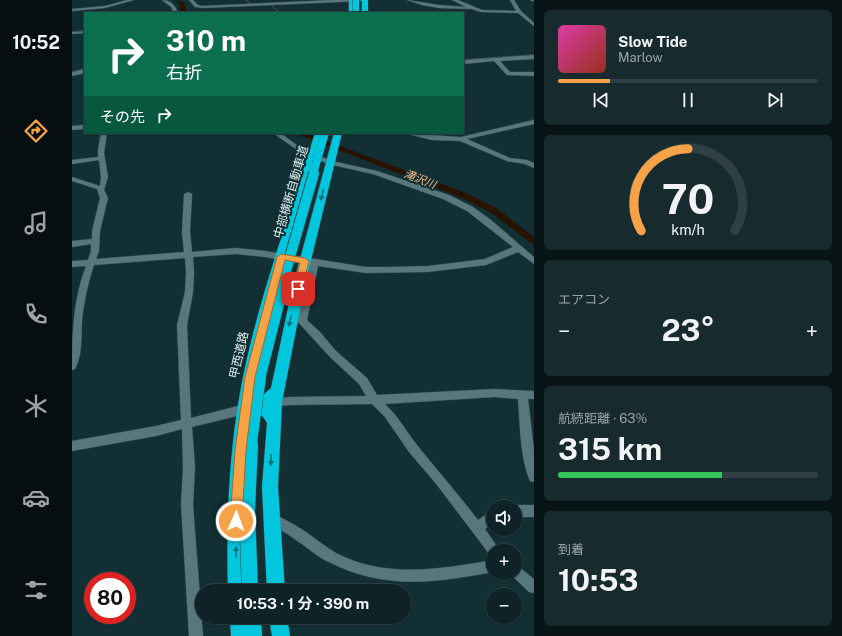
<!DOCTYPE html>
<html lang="ja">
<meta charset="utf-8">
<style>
body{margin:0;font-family:"Public Sans","Noto Sans JP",sans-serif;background:#172b2f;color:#f1f3f6;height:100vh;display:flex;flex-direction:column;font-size:15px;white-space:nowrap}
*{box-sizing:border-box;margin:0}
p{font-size:13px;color:#9ba4a7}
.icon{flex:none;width:22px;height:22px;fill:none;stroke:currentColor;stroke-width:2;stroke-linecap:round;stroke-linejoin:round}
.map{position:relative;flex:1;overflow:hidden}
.side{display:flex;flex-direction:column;gap:10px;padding:10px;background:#081315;width:308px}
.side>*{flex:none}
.guide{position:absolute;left:12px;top:12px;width:380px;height:122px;border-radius:0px;box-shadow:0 1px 3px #0004,0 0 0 1px #2e4044;background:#0b6e4f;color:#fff;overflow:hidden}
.tools{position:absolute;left:414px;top:500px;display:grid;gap:8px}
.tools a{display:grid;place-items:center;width:36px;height:36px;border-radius:50%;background:#0e2327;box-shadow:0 1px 3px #0004,0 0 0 1px #2e4044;font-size:20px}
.speed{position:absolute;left:12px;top:572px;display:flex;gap:8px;font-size:20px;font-weight:700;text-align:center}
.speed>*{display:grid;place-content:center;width:52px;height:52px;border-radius:50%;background:#0e2327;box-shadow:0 1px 3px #0004,0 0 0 1px #2e4044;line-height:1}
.speed .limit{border:6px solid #d22;background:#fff;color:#111}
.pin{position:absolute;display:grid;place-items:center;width:34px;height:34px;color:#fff;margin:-17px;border-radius:8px;box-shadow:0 2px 6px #0006}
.me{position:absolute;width:44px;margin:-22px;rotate:2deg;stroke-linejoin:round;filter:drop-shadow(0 0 3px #0008)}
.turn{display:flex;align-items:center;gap:14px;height:84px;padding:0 16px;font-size:18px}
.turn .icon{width:52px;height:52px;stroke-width:2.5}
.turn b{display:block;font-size:28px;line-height:34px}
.then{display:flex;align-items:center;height:38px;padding:0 16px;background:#0003;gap:8px;font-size:15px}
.big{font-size:30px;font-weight:700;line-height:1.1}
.side .card{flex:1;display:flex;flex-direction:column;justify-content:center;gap:6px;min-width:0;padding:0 14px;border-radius:6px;background:#172b2f}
.side .dial{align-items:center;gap:0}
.dial svg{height:104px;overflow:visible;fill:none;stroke:#2e4044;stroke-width:7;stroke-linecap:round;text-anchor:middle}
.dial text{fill:#f1f3f6;stroke:none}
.song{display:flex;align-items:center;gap:12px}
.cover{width:48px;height:48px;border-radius:6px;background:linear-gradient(135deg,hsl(320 70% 55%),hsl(10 70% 35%))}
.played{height:4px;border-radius:2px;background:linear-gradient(90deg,#f6a247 20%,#2e4044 20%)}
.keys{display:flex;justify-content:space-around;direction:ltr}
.heat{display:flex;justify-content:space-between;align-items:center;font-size:22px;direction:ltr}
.charge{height:6px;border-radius:3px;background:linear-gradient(90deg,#34c759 63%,#2e4044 0)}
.trip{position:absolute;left:123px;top:584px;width:216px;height:40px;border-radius:20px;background:#0e2327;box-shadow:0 1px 3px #0004,0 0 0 1px #2e4044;font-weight:700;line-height:40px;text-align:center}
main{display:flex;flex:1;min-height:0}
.tabs{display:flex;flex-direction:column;width:72px;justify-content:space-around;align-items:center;background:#060e10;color:#9ba4a7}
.tabs .icon{width:28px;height:28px}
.tabs .on{color:#f6a247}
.tabs b{font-size:18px;color:#f1f3f6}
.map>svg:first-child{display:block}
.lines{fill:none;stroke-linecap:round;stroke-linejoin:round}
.stream{stroke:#5e5448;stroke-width:1}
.river{fill:#281200;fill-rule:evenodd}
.minor-casing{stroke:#354b4e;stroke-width:1}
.highway-casing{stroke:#354b4e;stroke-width:1}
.minor{fill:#58777c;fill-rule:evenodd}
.highway{fill:#00c7de;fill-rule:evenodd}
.highway-bridge-far4-casing{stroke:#354b4e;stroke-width:7;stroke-linecap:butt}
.highway-bridge-far3-casing{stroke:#354b4e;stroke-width:8;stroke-linecap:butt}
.highway-bridge-far2-casing{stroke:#354b4e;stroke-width:12;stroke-linecap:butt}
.highway-bridge-far1-casing{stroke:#354b4e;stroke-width:14;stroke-linecap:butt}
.highway-bridge-casing{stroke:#354b4e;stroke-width:17;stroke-linecap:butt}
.highway-bridge-far4{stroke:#00c7de;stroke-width:6}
.highway-bridge-far3{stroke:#00c7de;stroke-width:8}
.highway-bridge-far2{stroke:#00c7de;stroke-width:10}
.highway-bridge-far1{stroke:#00c7de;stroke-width:13}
.highway-bridge{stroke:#00c7de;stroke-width:16}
.oneway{fill:#0a7380}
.route{fill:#f6a247;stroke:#a0692e}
.labels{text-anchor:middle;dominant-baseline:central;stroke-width:4;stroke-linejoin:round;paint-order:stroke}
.far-water-label{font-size:11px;font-style:italic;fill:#f4bc86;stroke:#122f34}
.street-label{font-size:12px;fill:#ddeef0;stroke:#122f34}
</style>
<main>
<nav class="tabs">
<b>10:52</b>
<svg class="icon on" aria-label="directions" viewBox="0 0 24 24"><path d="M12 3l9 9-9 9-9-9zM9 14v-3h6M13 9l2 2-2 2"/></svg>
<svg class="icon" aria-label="music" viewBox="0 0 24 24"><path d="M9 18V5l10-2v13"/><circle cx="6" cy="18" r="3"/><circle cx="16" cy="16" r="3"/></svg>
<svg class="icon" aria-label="phone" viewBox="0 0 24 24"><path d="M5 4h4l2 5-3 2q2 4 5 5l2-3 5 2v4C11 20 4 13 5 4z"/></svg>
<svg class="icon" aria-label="climate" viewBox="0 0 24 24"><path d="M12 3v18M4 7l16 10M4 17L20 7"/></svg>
<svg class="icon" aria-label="car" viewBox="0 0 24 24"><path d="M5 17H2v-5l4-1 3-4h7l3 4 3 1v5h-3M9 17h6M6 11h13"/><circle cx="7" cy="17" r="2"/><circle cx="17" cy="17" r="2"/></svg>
<svg class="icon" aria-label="filters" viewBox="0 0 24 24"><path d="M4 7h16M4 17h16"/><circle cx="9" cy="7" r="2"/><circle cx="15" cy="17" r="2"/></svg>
</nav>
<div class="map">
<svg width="462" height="636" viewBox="0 0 462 636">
<rect width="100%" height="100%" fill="#122f34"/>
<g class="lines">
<!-- stream -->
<path class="stream" d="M175,0L178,5
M198,4L208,13"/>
<!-- river -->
<path class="river" d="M104,0L112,2L115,13H109L107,3Z
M222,133H233L394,193L424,208L462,237V245L418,212L388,197Z"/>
<!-- minor casing -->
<g class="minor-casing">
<path id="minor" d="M55,0H62L33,8L0,11V9L33,6Z
M90,0C99,0 103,5 106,13H102L99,7Z
M117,0H121L126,5L130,6L261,0H293L291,1L130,8L123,7Z
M335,0L367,5L394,7L380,0H386L410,10L444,11L438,0H442L449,11L462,23V26L446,13L409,12L400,9L367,8L350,5Z
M459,0H462V1H459Z
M13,31V33L0,34V32Z
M462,55V59L428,61L438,72H462V76L435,75L422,61L391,64V60Z
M13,69V73L0,76V72Z
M462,120V124L395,139L438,158L455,160L462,163V168L453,164L435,161L388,141L360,140L331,133L389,137Z
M13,125V129L0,130V126Z
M29,133H35L32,153L36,177L32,190L36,198L28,231L27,251L24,259L112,252L110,232L112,194L116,192L120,194L118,232L120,252L164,248L193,251L294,267H317L356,266L413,259L441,247L395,211L371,199L301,174L256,164L228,152L201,133H208L232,150L260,161L305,171L377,195L401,207L419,220L462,257V264L446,252L414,265L356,272L294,273L246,266L235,320L248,332L264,351L295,378L305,395L422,389L462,391V399H456L462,450V482L458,481C448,458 448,424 446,399L422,397L313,404C326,416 334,431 345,445C365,470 386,494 406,520L421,510V523L413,529L428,551H421V557L418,555L365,485L337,452L313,417L300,404L218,405L198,407L194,406L193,403L194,400L218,397L294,396L287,384L258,357L225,321L238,265L193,257L164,254L121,257L122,272L121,292L115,325L119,418L177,403L181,405L182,408L181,411L177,413L120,427L123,467L121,505L131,636H117L109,505L111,467L110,429L84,436L0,451V441L84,426L109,420L105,325L113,292L114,272L113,258L22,265C16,283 12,301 10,320C9,336 11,354 3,369L0,370C0,334 1,300 14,266L0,267V261L16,260L19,251V244L0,247V241L20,239V231L28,198L25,189L0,181V177L28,186L29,177L27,160L0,164V160L26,157V150Z
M443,505H462V517H443V507H439Z
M199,513C211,518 223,525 234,532C244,539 254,547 264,553C313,579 370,569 421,560V572C363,583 311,590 257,562C245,557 235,547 224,540C215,533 205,528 195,523L193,519L195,515Z
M443,565L447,567L462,579V593L457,592L439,575L437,573H443Z"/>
</g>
<!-- highway casing -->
<g class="highway-casing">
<path id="highway" d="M277,0H283V13H277Z
M290,0H296V13H290Z
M243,133H251C228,214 200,293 185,376C172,447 170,519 174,591H156C154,519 157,447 171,377C188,294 218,214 243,133Z
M262,133H270L232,289L210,402L206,487L213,591H195L190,487L195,423C191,415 185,412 182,405L184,401L199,388L220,289Z
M158,617H189L190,636H159Z
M197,617H215L218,636H200Z"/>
</g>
<!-- minor -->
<use href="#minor" class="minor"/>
<!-- highway -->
<use href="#highway" class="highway"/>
<!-- highway-bridge-far4 casing -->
<g class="highway-bridge-far4-casing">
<path id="highway-bridge-far4" d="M284,0V13"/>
</g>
<!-- highway-bridge-far3 casing -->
<g class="highway-bridge-far3-casing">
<path id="highway-bridge-far3" d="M241,174L253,133"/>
</g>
<!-- highway-bridge-far2 casing -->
<g class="highway-bridge-far2-casing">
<path id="highway-bridge-far2" d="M207,295L242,173"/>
</g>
<!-- highway-bridge-far1 casing -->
<g class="highway-bridge-far1-casing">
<path id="highway-bridge-far1" d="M178,446L188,373L208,294"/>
</g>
<!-- highway-bridge casing -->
<g class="highway-bridge-casing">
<path id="highway-bridge" d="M178,591L175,509L178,445"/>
</g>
<!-- highway-bridge-far4 -->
<use href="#highway-bridge-far4" class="highway-bridge-far4"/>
<!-- highway-bridge-far3 -->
<use href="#highway-bridge-far3" class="highway-bridge-far3"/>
<!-- highway-bridge-far2 -->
<use href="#highway-bridge-far2" class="highway-bridge-far2"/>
<!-- highway-bridge-far1 -->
<use href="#highway-bridge-far1" class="highway-bridge-far1"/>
<!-- highway-bridge -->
<use href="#highway-bridge" class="highway-bridge"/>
</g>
<!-- one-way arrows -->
<defs><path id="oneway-solid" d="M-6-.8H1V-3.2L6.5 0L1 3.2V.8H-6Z"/></defs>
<g class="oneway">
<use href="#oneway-solid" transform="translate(250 195) rotate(104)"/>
<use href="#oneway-solid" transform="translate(218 321) rotate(103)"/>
<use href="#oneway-solid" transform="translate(199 460) rotate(91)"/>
<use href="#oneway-solid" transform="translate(164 552) rotate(-91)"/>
</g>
<!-- route -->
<path class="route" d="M209,254L233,258L237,261L230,289L226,292L221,289L228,263L213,260L183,377L174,450L170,521L168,525L164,527L160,525L158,521L163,450L173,377L205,257Z"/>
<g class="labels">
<!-- far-water labels -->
<g class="far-water-label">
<text transform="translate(348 179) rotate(21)">滝沢川</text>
</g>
<!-- street labels -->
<g class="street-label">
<text transform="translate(219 192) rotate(-74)">中部横断自動車道</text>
<text transform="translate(167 355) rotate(-77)">甲西道路</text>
</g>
</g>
</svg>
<div class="tools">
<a><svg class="icon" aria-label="sound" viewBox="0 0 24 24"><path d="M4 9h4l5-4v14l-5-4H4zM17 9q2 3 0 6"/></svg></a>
<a>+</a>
<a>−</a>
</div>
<div class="speed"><div class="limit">80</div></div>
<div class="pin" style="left:226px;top:289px;background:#d93025"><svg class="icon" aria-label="arrive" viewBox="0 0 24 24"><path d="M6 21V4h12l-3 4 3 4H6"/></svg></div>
<svg class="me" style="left:164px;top:521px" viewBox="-20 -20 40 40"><circle r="17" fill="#f6a247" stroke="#fff" stroke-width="3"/><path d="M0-11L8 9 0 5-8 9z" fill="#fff"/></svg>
<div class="trip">10:53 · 1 分 · 390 m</div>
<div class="guide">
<div class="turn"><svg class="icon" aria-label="right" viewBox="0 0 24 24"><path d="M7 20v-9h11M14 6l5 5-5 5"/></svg><div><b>310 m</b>右折</div></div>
<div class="then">その先<svg class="icon" aria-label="right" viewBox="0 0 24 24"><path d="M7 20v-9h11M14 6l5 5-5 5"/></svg></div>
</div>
</div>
<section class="side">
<div class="card">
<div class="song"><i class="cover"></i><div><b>Slow Tide</b><p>Marlow</p></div></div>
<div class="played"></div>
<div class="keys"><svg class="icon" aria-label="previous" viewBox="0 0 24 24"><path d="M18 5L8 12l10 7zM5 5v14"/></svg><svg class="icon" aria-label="pause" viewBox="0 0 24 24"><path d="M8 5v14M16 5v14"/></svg><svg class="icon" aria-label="next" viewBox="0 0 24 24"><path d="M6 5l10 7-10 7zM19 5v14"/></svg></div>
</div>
<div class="card dial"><svg viewBox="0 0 100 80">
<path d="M14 69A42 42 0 1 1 86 69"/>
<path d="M14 69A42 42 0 0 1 50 6" stroke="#f6a247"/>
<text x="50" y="56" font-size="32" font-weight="700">70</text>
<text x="50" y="72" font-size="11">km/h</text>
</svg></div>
<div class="card"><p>エアコン</p>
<div class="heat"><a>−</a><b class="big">23°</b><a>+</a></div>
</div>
<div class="card"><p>航続距離 · 63%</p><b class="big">315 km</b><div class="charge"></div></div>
<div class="card"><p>到着</p><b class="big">10:53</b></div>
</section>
</main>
